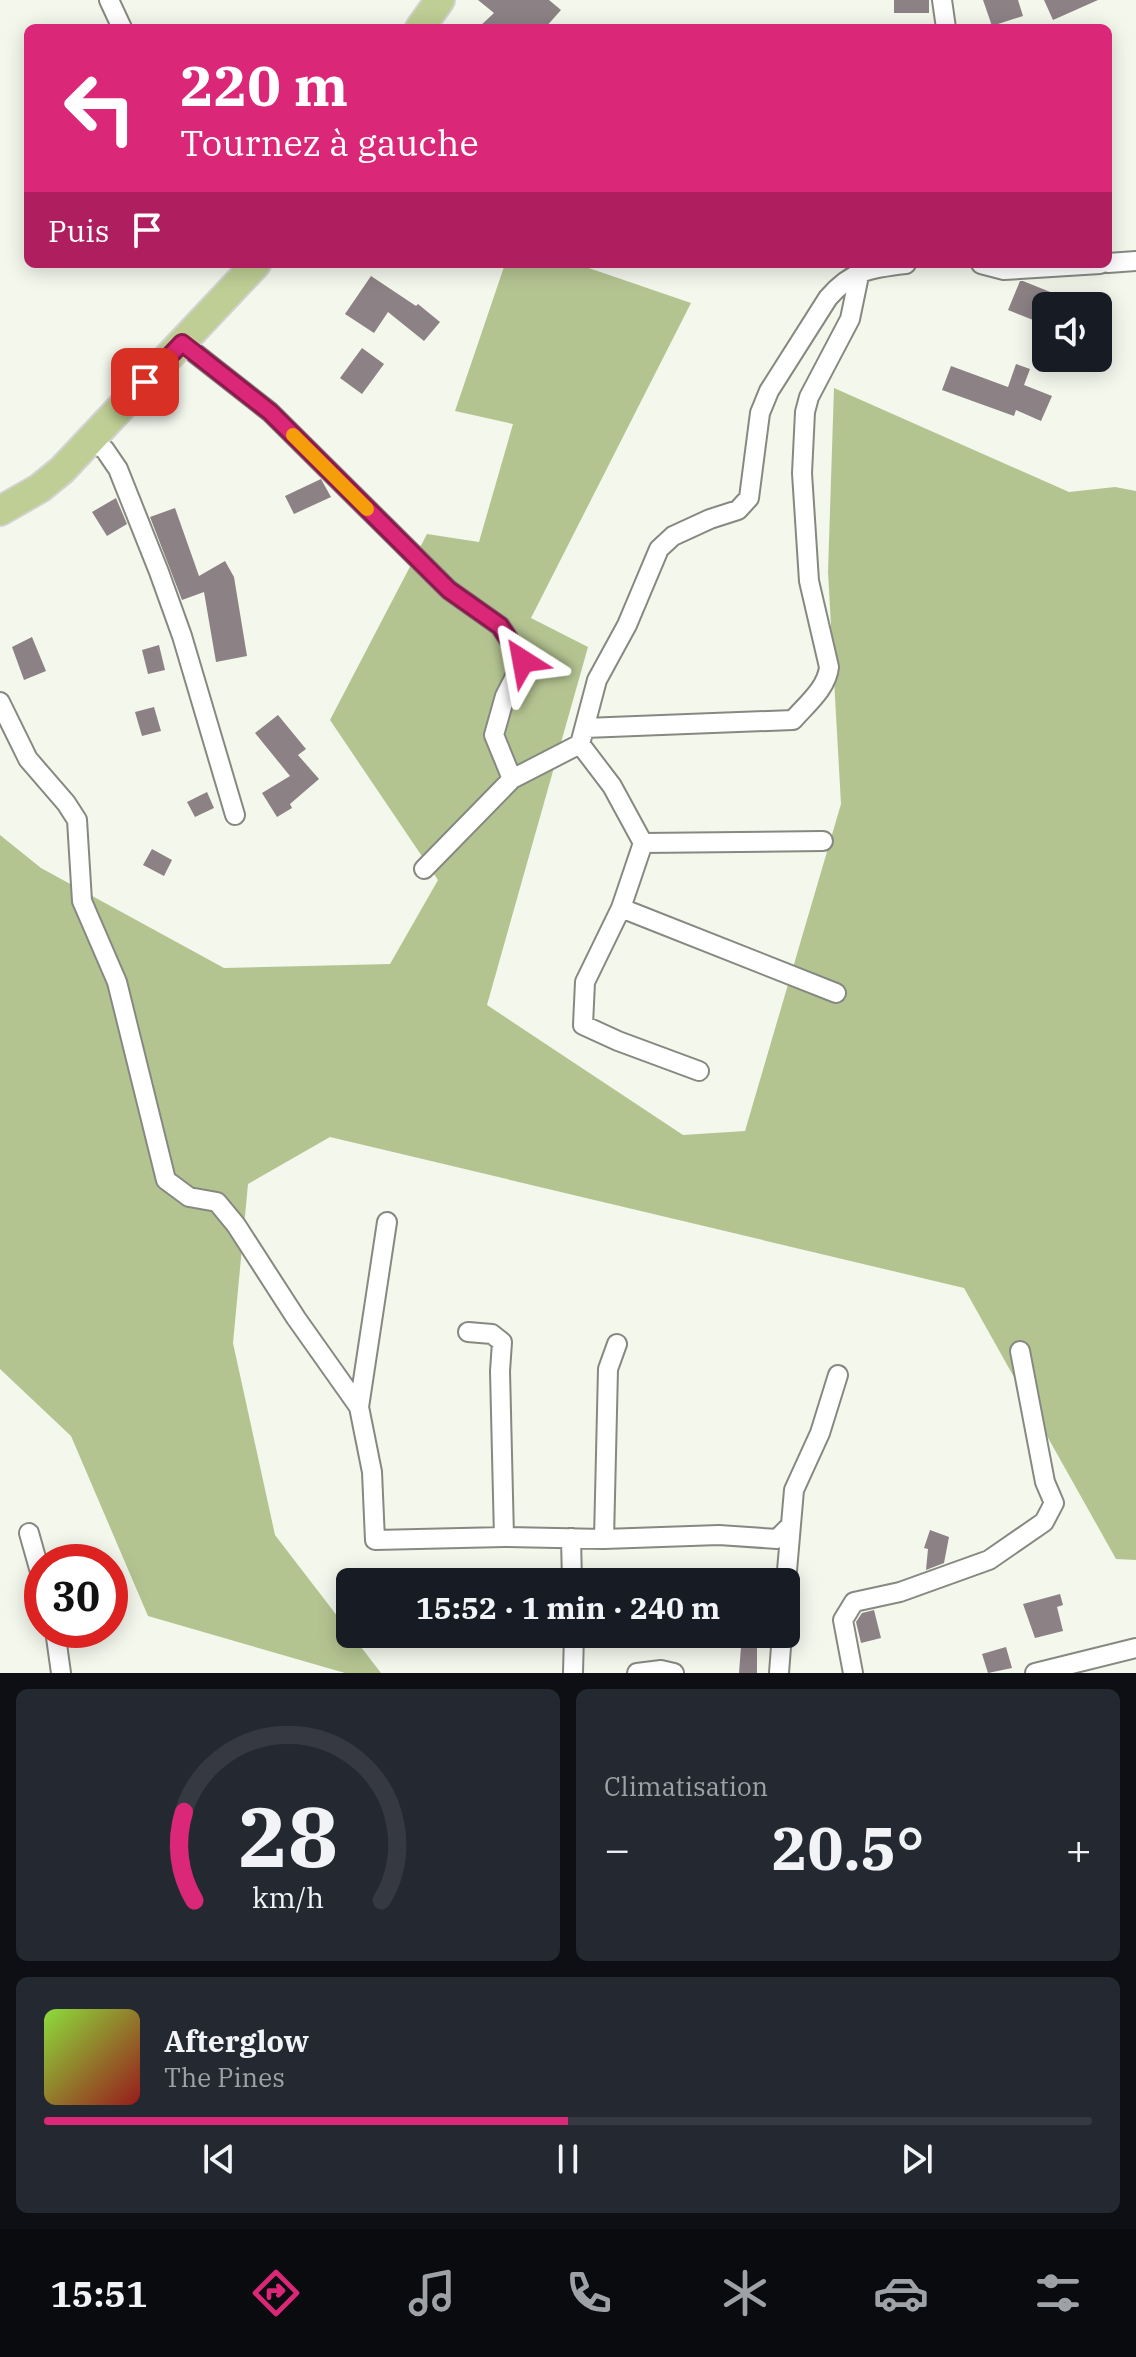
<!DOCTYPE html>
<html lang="fr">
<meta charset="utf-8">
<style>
body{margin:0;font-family:"IBM Plex Serif",serif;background:#242831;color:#f1f3f6;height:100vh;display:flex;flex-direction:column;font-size:30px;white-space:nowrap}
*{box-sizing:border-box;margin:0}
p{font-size:26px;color:#9ea1a6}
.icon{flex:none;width:44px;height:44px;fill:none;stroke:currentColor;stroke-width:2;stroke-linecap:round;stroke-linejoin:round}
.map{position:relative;height:1673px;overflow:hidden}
.side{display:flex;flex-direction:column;gap:16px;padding:16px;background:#0d0f14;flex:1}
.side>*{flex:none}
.hud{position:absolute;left:24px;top:24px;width:1088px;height:244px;border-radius:12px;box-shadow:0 4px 20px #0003;background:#db2777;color:#fff;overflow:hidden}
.tools{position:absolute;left:1032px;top:292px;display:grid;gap:16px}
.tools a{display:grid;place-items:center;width:80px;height:80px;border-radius:12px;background:#171b24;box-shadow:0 4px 20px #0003;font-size:40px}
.speed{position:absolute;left:24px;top:1544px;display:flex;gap:16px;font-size:40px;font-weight:700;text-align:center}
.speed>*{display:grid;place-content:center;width:104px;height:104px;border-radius:50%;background:#171b24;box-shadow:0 4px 20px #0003;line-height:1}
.speed .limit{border:12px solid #d22;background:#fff;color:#111}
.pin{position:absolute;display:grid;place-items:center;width:68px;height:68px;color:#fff;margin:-34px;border-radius:16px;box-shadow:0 4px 12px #0006}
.me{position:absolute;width:88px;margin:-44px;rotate:326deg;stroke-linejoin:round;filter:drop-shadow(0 0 6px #0008)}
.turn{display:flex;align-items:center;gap:28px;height:168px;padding:0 24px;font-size:36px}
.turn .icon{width:104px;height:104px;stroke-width:2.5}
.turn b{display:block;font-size:56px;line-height:68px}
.then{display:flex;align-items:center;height:76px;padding:0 24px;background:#0003;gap:16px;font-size:30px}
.big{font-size:60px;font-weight:700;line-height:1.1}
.side .tile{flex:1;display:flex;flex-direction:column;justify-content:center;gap:12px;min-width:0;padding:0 28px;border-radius:12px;background:#242831}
.side .dial{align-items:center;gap:0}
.dial svg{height:208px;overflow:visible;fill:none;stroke:#363941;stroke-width:7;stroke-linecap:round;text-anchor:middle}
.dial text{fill:#f1f3f6;stroke:none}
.song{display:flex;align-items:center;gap:24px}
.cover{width:96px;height:96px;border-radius:12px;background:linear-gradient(135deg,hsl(90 70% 55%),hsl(0 70% 35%))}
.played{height:8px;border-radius:4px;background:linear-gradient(90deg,#db2777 50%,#363941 50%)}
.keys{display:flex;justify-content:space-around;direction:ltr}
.heat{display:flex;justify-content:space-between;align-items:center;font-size:44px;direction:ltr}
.side .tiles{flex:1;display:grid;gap:16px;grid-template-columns:1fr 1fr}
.tile:last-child{grid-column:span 2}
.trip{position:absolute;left:336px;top:1568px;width:464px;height:80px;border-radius:12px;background:#171b24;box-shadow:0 4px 20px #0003;font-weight:700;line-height:80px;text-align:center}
.menu{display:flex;height:128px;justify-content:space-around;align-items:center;background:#090b0e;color:#9ea1a6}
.menu .icon{width:56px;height:56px}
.menu .on{color:#db2777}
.menu b{font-size:36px;color:#f1f3f6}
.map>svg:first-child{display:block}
.forest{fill:#b4c491}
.building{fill:#8c8184}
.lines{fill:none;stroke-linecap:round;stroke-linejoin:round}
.street-casing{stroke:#868980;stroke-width:22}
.primary-casing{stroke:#d2d2d1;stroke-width:32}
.street{stroke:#fff;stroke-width:18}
.primary{stroke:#bece94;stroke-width:28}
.route-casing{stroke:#8e194d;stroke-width:20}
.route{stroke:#db2777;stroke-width:14}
.slow{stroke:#f59e0b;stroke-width:14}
</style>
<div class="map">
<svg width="1136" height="1673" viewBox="0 0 1136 1673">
<rect width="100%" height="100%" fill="#f3f7ec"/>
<!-- forest -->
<path class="forest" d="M505,264H577L691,303L531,618L588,647L487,1005L683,1135L745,1131L841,804L828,572L834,388L1069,492L1115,487L1136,491V1560L1116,1559L964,1288L330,1137L248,1184L233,1343L275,1535L381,1673H345L148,1616L71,1436L0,1369V835L41,868L224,968L390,964L438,880L330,720L427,534L479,542L513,424L455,411Z"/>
<!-- building -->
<path class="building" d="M478,0H549L561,10L545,28H478L494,13Z
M894,0H929V13H894Z
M983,0H1018L1023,16L992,26Z
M1044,0H1098L1053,20Z
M371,276L416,306L418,304L440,322L424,341L388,312L374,333L345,314Z
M1020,281H1023L1085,306H1046V325L1008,310Z
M362,348L384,364L362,394L340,378Z
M1016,364L1030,369L1024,385L1052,396L1041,421L1016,410L1014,416L942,390L951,366L1008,387Z
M321,479L331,497L294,514L285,496Z
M116,498L127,524L107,536L92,512Z
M175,508L199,576L225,561L234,577L247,656L216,662L204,592L182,600L150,517Z
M32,637L46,671L24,680L12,647Z
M159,645L165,670L148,674L142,650Z
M154,707L161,731L142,736L135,712Z
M278,715L306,749L298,755L319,779L290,804L292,808L277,817L262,793L290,776L255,733Z
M207,792L214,808L195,817L187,802Z
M152,849L172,860L164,876L143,865Z
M930,1530L949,1537L944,1563L926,1570L928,1549L924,1548Z
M1060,1594L1063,1605L1057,1607L1063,1631L1035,1638L1023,1604Z
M874,1610L881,1638L861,1643L856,1622L862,1613Z
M742,1634H757V1673H739Z
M1006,1647L1012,1668L988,1673L982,1654Z"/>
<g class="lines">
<!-- street casing -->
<g class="street-casing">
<path id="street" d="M109,0L122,28
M942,0L946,28
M1108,263L1136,261
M981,264L1004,270L1100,264
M182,343L270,412L449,590L500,626L523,661L505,696L494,735L512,779
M90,440L105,450L118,469L159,572L182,636L235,815
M0,702L28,759L66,803L77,820L82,901L117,982L166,1180L189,1197L217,1202L236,1225L296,1318L359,1407L372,1472L375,1540L504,1537L604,1539L719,1535L777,1539L791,1525
M585,728L793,720C807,704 827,688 829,667L809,581L802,473L805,412L809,397L850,319L860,271
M643,843L823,841
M424,869L512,779L580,744
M621,908L836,993
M699,1071L618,1041L583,1025L585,982L621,908L643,843L612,786L580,744L597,680L627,625L659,549L673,536L710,519L738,510L749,498L760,413L769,391L828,298C852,270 871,268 906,264
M468,1332L492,1334L502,1342L500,1371L504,1537
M359,1407L387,1222
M29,1533L42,1579
M571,1538L572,1582
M604,1539L608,1369L617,1344
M786,1582L794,1490L820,1433L838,1375
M55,1630L61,1673
M573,1673L574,1634
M637,1673L661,1670L674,1673
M779,1673L782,1634
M853,1673L843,1620L854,1602L900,1592L989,1560L1044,1522L1054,1503L1045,1482L1020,1351
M1035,1673L1136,1648"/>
</g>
<!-- primary casing -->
<g class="primary-casing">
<path id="primary" d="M420,28L440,0
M0,511L40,488L62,470L256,264"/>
</g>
<!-- street -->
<use href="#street" class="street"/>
<!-- primary -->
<use href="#primary" class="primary"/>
</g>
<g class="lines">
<!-- route casing -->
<g class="route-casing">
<path id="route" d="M145,382L182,343L270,412L449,590L500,626L523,661"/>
</g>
<!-- route -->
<use href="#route" class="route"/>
<!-- slow -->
<path class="slow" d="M293,435L367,509"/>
</g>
</svg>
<div class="tools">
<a><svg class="icon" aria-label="sound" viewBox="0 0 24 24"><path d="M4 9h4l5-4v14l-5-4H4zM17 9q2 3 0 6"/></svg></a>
</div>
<div class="speed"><div class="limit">30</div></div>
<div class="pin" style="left:145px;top:382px;background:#d93025"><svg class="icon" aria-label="arrive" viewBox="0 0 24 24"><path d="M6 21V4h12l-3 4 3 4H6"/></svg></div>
<svg class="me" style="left:523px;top:661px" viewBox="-20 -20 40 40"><path d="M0-17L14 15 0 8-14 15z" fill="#db2777" stroke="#fff" stroke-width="4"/></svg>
<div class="trip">15:52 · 1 min · 240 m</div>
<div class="hud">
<div class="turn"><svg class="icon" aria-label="left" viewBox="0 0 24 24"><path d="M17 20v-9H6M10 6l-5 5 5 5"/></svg><div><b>220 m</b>Tournez à gauche</div></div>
<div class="then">Puis<svg class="icon" aria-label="arrive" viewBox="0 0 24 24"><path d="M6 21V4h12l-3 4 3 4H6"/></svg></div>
</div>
</div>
<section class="side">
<div class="tiles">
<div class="tile dial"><svg viewBox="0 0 100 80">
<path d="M14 69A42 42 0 1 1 86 69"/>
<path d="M14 69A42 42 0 0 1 10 35" stroke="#db2777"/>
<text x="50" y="56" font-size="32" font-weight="700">28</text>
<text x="50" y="72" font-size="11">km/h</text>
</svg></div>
<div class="tile"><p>Climatisation</p>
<div class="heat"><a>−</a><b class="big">20.5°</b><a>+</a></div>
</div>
<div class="tile">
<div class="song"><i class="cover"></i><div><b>Afterglow</b><p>The Pines</p></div></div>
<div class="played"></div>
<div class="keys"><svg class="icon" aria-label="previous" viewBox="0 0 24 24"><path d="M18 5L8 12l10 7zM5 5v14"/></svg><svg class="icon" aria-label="pause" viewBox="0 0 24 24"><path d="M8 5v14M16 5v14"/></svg><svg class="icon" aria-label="next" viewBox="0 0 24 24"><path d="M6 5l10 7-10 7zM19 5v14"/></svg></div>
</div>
</div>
</section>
<nav class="menu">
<b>15:51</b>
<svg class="icon on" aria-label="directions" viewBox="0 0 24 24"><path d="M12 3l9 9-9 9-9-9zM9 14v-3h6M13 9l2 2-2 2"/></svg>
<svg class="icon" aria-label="music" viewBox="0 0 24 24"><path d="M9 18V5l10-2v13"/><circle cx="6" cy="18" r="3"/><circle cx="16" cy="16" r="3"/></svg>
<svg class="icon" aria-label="phone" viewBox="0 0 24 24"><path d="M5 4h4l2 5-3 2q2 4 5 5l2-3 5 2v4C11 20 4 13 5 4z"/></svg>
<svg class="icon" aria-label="climate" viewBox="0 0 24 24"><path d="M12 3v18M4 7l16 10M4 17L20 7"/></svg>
<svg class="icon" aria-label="car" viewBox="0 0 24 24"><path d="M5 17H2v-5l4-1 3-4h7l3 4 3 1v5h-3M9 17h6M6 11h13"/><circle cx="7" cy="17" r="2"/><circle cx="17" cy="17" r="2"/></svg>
<svg class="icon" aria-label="filters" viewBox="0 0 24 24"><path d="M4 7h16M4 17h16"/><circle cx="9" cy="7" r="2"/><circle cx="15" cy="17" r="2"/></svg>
</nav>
